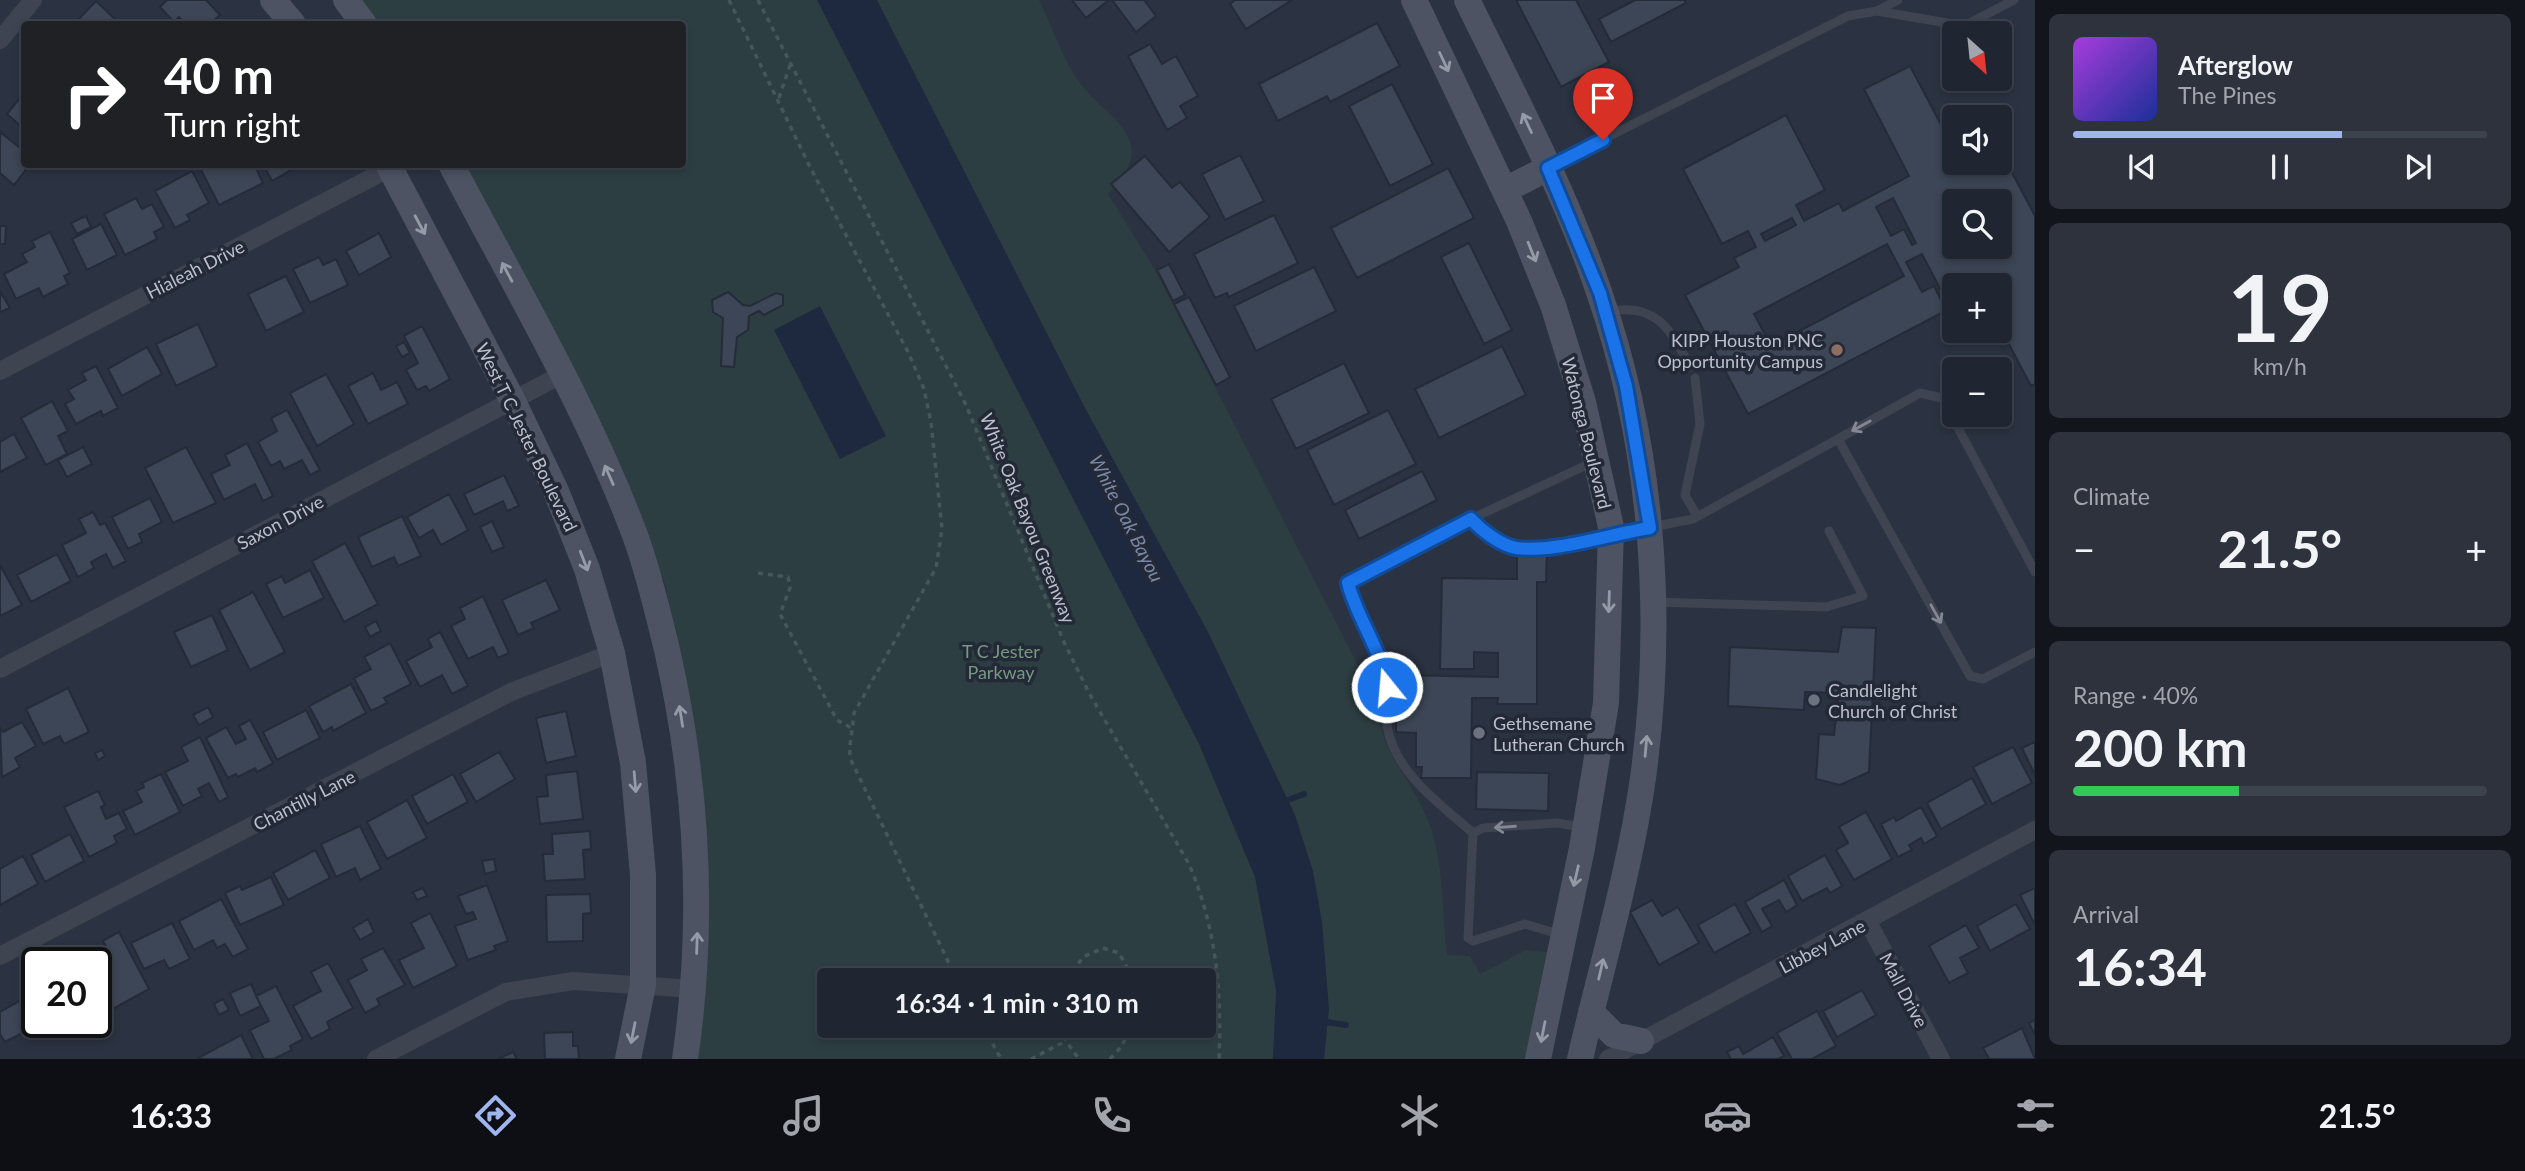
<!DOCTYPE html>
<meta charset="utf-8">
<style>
body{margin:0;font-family:Lato,sans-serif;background:#2d323d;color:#f1f3f6;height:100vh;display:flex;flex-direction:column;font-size:26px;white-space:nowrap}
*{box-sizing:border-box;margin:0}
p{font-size:23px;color:#a2a5ab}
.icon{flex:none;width:38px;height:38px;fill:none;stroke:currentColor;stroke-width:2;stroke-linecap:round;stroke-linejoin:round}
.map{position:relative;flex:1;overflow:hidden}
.sheet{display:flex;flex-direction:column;gap:14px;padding:14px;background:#12151b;width:490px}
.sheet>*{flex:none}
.top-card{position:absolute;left:21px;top:21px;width:665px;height:147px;border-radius:7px;box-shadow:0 4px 10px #0003,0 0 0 2px #3d434d;background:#202124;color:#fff;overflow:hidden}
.needle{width:46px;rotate:153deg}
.fabs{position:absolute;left:1942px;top:21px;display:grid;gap:14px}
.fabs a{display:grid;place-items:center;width:70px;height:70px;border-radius:7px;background:#202631;box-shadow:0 4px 10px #0003,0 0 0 2px #3d434d;font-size:35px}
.speed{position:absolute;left:21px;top:947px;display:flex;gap:14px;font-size:35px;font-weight:700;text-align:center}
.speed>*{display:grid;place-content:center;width:91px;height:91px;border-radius:50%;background:#202631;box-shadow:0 4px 10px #0003,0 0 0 2px #3d434d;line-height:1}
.speed .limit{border:4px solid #111;border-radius:10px;background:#fff;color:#111}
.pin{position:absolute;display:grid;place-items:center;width:60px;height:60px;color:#fff;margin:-72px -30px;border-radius:50% 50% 50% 0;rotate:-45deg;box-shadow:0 0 7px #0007}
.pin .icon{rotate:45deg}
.me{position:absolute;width:77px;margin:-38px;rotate:343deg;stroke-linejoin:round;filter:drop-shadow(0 0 5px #0008)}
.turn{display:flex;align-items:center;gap:24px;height:147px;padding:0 28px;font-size:32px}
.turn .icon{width:91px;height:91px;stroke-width:2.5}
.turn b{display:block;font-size:49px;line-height:60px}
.big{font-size:52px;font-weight:700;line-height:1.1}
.sheet .card{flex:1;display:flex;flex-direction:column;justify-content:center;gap:10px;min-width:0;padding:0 24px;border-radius:10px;background:#2d323d}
.sheet .dial{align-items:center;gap:0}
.dial b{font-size:91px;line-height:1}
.song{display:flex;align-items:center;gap:21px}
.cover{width:84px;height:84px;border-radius:10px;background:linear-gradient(135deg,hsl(280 70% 55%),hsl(230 70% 35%))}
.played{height:7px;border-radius:4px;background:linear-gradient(90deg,#9eb5ed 65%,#3d434d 65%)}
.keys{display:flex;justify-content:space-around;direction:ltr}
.heat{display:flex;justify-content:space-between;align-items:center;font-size:38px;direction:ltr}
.charge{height:10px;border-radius:5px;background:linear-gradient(90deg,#34c759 40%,#3d434d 0)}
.trip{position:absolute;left:817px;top:968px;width:399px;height:70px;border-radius:7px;background:#202631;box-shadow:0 4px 10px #0003,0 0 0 2px #3d434d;font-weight:700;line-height:70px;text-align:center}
.dock{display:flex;height:112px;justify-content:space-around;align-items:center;background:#0d0f14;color:#a2a5ab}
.dock .icon{width:49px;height:49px}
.dock .on{color:#9eb5ed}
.dock b{font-size:32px;color:#f1f3f6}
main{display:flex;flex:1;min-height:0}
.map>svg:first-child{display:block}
.green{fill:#2d3e42;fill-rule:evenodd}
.water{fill:#1e283e}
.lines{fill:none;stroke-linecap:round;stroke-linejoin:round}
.stream{stroke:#1e283e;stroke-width:6}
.building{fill:#3d4656;stroke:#252b38;stroke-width:2;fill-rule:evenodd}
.path{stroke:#46565a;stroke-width:3.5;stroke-dasharray:5 5;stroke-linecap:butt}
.service{stroke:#3f4451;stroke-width:9}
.minor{stroke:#3f4451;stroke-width:18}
.secondary{stroke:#4d5363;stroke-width:26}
.oneway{stroke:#959aa7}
.oneway2{stroke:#848894}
.route-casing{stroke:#114b97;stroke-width:18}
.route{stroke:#1a73e8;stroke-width:12}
.education-dot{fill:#8d6e63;stroke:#232936;stroke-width:2.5}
.worship-dot{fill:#6b7280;stroke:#232936;stroke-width:2.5}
.labels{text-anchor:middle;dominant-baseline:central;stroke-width:7;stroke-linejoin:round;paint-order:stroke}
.street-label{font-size:18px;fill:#bcc0cb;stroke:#232936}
.poi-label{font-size:18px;fill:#bcc0cb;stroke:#232936;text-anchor:start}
.park-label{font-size:18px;fill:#769981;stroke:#232936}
.water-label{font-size:19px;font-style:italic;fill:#7988a5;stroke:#232936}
</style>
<main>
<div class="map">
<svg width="2035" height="1059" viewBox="0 0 2035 1059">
<rect width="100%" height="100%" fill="#2b3241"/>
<!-- green -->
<path class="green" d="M355,0H1039C1052,26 1061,55 1077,79C1105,120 1165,137 1108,194L1154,268L1369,687L1379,683C1371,752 1410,770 1430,826C1444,864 1442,914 1447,955L1470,956L1480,974L1526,950L1547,952L1525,1059H696L671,614L665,584L584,392L461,165L682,164V24H374ZM830,980H1204V1026H830Z"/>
<!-- water -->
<path class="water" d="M817,0H877L1085,408L1208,632L1295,815L1313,871L1322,922L1329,1009L1324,1059H1273L1276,991L1255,877L1199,744Z
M820,306L886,436L840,459L774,330Z"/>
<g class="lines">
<!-- stream -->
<path class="stream" d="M1280,803L1304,794
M1320,1021L1346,1025"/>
</g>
<!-- building -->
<path class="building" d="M167,0H206L220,15L210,24H185L179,17L174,22L160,7Z
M1072,0H1109L1086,18Z
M1112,0H1144L1156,16L1136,32Z
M1235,0H1292L1246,29L1230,4Z
M1516,0H1576L1609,62L1561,87Z
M1635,0H1684L1686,3L1611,42L1599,19Z
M96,1L117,21L114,24H74Z
M1377,23L1400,66L1330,102L1327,96L1278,121L1259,84Z
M1150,44L1162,64L1176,56L1198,96L1180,106L1187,118L1167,130L1128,56Z
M1910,66L1955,151V163H2000V150L2035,216V384L2031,386L2000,327V285H1955V306L1748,414L1685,295L1739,267L1734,258L1756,247L1748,231L1722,244L1683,169L1786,115L1825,190L1796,205L1804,221L1839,203L1843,211L1909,176L1864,89ZM1893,198L1916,243L1912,245L1904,229L1891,236L1876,207ZM1955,201H2000V247H1955ZM1792,218L1796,225L1765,241L1761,234ZM1887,244L1904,276L1771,346L1754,314ZM1922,254L1946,300L1942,302L1934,286L1922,292L1906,262Z
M1392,84L1433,164L1390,186L1349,106Z
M24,93V129L7,114Z
M0,132L24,151V164H30L14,185L0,173Z
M1240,155L1264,201L1225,220L1202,174Z
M1145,156L1172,188L1180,182L1210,217L1169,252L1111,184Z
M198,164H232L234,169L254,164L263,183L219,205Z
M263,164H301L272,181Z
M1448,168L1474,218L1357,278L1331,228Z
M192,171L209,203L187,215L190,220L175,228L155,191Z
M136,198L142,209L152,204L164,227L154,232L157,239L125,255L104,214Z
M1274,215L1298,263L1229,297L1227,293L1215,298L1194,254Z
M86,216L91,227L77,234L71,223Z
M101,224L117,255L87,270L72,239Z
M0,226H6L5,244H0Z
M50,232L70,273L64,276L68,284L43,297L39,288L16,299L4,274L27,262L22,254L35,247L32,241Z
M379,233L391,257L359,275L346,251Z
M1469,243L1512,330L1484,344L1441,257Z
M319,257L323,265L336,259L348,285L310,303L293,269Z
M1169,264L1185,295L1173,301L1157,270Z
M1314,267L1336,311L1256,351L1234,306Z
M286,276L304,312L266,331L248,294Z
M0,291L10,308L0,312Z
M728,292L743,305L750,306L776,293L783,295V305L764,315L759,311L749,316L748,330L737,337L734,367L721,366L723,318L713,312L712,300Z
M1189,297L1230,377L1216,385L1174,304Z
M198,324L217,366L176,386L156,344Z
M422,326L450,379L429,391L426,386L417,390L406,370L418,363L404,336Z
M404,342L410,353L402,357L396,346Z
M1502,346L1526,395L1439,438L1415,389Z
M147,347L162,374L122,396L108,369Z
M1344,363L1369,413L1296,449L1271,399Z
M96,366L118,408L103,416L101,411L76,424L65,404L74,399L68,390L86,380L82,373Z
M373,373L381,390L397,382L408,404L368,424L348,386Z
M326,374L354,424L317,446L290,393Z
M52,401L68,431L58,436L67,454L46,465L21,418Z
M287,410L320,470L310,475L302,460L284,469L280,461L271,466L258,442L277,431L271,418Z
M1388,410L1416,464L1334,505L1307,450Z
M14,434L27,458L0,472V442Z
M247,443L273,496L263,501L255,484L224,500L211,474L230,465L225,455Z
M83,447L92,464L67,477L58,460Z
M186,447L216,503L173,523L145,468Z
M1422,471L1437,500L1359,539L1345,510Z
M504,475L519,506L507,511L503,501L474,515L464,494Z
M449,494L468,530L441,545L433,530L419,538L407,517Z
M150,498L162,522L139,534L142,542L128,549L112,517Z
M93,512L100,525L105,523L126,561L113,568L106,554L91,562L94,568L78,577L62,545L86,533L79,519Z
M402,516L421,556L398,566L394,557L372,567L358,537Z
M492,521L504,547L492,552L480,527Z
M345,543L378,604L344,622L312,561Z
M1517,553H1547L1546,582H1537V704H1497L1498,698H1472L1471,778H1421L1422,767H1416V733L1396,732L1397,675L1498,677V653L1474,652V669H1440L1442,578L1517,579Z
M57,554L71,581L31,602L17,575Z
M0,565L22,605L0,616Z
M310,570L324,598L283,618L266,584L282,576L285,583Z
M546,580L560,610L531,623L534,628L518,635L502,600Z
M253,592L285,652L250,670L219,610Z
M483,596L509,653L498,658L493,647L468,659L451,626L465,619L460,608Z
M212,615L228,650L191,667L174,632Z
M376,621L381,631L370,637L365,627Z
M1842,627L1876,628L1869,772L1840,785L1816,779L1819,734L1834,735L1839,693L1805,692L1804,710L1728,706L1730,647L1838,652Z
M440,632L468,686L452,694L442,675L420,687L406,661L432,647L428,639Z
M390,643L411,684L384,698L387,703L371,711L354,678L371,669L364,657Z
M351,684L366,713L333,731L332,727L323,732L309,706Z
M68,688L89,732L64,744L60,736L43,744L26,709Z
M208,707L213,717L199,725L193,715Z
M306,710L320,738L277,760L263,732Z
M566,711L576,756L546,763L536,718Z
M250,720L273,763L257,772L255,768L238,777L236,774L228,778L206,738L226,727L236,744L246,739L239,726Z
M22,722L36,746L15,758L20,767L2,777L0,728L3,732Z
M200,737L228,797L219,802L209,783L198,789L202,796L183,806L165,772L188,761L181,747Z
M2035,742V775L2022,748Z
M2013,747L2032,783L1992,804L1973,767Z
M102,750L105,756L98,760L95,753Z
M499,752L515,779L476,802L460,774Z
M577,771L583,819L540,824L537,797L548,796L546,775Z
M1477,772L1549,773L1548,811L1476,809Z
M161,774L180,812L135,835L123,811L142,802L136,791L144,787L142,783Z
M453,774L468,802L427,824L412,796Z
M1972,778L1986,804L1941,829L1927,803Z
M98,791L105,805L101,807L106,819L119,813L127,829L114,836L117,843L89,857L64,807Z
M407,800L427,838L387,859L367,822Z
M1921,807L1937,836L1924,844L1921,838L1909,845L1912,850L1898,857L1881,824L1894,817L1896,821Z
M1866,812L1892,859L1854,880L1836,850L1848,843L1839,827Z
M360,826L381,869L360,880L355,868L336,877L321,844Z
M590,831L591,849L583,850L585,879L545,881L543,854H553L552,834Z
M70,834L84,861L45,882L31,855Z
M315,850L330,878L288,900L273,873Z
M1825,855L1842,886L1830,893L1827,888L1802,901L1788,876Z
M23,856L38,884L0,905V869Z
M494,859L496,871L485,874L482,861Z
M271,877L284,905L240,925L225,893L240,886L242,890Z
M1784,880L1797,905L1786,912L1779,900L1762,909L1772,926L1762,932L1745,902Z
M487,885L508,941L494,946L496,950L468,960L455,926L476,919L473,912L466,914L458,896Z
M423,888L427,896L417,900L413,892Z
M2035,888V925L2020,895Z
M590,894L591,913L583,914V941L547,942L546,895Z
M221,899L248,949L233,957L225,944L217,948L213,940L194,950L179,921Z
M1652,900L1662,916L1678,907L1699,943L1659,965L1630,912Z
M1735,904L1751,933L1714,953L1698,925Z
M2016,904L2030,929L1990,951L1977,926Z
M430,913L457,966L413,988L399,960L424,948L411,923Z
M368,919L374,932L360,940L353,928Z
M172,923L190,959L169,969L164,960L144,969L131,943Z
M1966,925L1979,948L1960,958L1968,973L1949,983L1929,946Z
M119,932L149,989L111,1010L96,983V962H93L110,954L103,941Z
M383,948L405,985L377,999L380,1005L365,1013L348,980L367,970L361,959Z
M328,963L353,1008L327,1022L330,1029L311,1039L293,1006L321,991L311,972Z
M251,984L261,1006L240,1016L230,993Z
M276,986L303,1039L290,1046L292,1050L274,1059H264L250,1030L269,1021L256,996Z
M1862,990L1876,1015L1837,1037L1823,1011Z
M32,994L37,1003V1022H47L51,1029L31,1039L26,1031L5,1042L0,1034V1012Z
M223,999L229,1010L219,1015L214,1004Z
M96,1004L106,1022L77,1038L68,1022H96Z
M1817,1011L1836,1046L1812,1059H1792L1777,1033Z
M2035,1020V1035L2029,1023Z
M2022,1028L2035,1059H1989L1983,1048Z
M573,1032V1046H578L579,1059H545L544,1033Z
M241,1035L253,1059H198V1058Z
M1773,1037L1784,1056L1778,1059H1731L1727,1052L1739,1046L1743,1054Z
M513,1052L517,1059H498Z"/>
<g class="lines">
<!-- path -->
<path class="path" d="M729,0L811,169L908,352L924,389L931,422L942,529L936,568L854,713C853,729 849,741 850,758L957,980
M758,0L966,405L1063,640L1089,693L1189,864C1216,927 1222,991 1219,1059
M779,98L790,65
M758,573L788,577L790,588L780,614L837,720L853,729
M1067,980L1083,957L1103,948L1119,953L1134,980
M983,1026L1001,1059
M1062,1026L1066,1041L1079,1059
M1031,1059L1066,1041
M1110,1059L1121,1047L1132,1026"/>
<!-- service -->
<path class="service" d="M1877,11L1959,25L1968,24L2014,0
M1552,165L1848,16L1877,11L1898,0
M1607,312C1655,301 1671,329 1690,367
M1695,378L1700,424L1685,495L1697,516
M1471,519L1593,462
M2035,572L1942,398L1920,393L1838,439L1970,676L1983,679L2035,652
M1654,602L1826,607L1863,596L1829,531
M1473,833C1440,804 1395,773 1387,726C1384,707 1391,686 1384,667C1373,638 1356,613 1348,583L1471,519L1481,530L1514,548L1548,547L1693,519L1838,439
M1473,833L1468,938L1473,941L1525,924L1562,935
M1473,833L1483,828L1557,823L1582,827"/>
<!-- minor -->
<path class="minor" d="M0,40L33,0
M0,371L390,168
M0,669L561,375
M1868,922L1941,1059
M0,956L511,692L612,653
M376,1059L506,992L573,981L695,989
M1608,1059L2035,830"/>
<!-- secondary -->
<path class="secondary" d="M273,0L293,24
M346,0L364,24
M1414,0L1519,221L1553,305L1583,402L1611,527L1606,703L1582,848L1538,1059
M1467,0C1514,96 1565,191 1599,292C1653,447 1665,617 1643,778C1630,870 1601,968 1580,1059
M388,164L512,399L556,491L587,569L612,653L633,763L643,875V985L628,1059
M451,164C515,287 588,408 636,538C649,574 658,613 667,650C698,786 705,921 685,1059
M1505,190L1548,168
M1591,1012L1614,1035L1641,1041"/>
</g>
<!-- one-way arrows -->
<defs><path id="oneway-shaft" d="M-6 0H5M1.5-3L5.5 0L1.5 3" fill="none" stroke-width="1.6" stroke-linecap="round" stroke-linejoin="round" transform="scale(1.75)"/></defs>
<g class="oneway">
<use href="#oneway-shaft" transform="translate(1444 62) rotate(65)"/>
<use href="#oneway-shaft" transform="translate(1527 123) rotate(-115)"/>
<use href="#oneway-shaft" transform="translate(420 225) rotate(62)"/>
<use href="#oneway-shaft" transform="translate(1532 252) rotate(68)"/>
<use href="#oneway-shaft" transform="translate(507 272) rotate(-118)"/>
<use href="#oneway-shaft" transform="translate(609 475) rotate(-114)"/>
<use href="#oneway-shaft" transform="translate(584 561) rotate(69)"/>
<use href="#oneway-shaft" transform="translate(1609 602) rotate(92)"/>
<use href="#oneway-shaft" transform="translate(681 716) rotate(-99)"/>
<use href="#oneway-shaft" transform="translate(1646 746) rotate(-85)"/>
<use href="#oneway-shaft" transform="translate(635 782) rotate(85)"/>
<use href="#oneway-shaft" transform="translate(1576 876) rotate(103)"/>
<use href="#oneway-shaft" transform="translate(697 943) rotate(-88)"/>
<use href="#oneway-shaft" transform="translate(1601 969) rotate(-77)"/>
<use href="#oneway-shaft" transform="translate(1543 1032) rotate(101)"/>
<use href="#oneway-shaft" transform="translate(633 1033) rotate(101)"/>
</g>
<g class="oneway2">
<use href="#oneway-shaft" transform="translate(1861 426) rotate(151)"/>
<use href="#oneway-shaft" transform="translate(1936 614) rotate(61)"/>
<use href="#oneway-shaft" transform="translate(1505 827) rotate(176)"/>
</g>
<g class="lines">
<!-- route casing -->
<g class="route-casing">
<path id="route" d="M1387,687C1382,650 1357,619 1348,583L1471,519C1481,530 1500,545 1516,548C1555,553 1610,534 1650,528L1626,386L1600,293L1548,168L1603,140"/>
</g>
<!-- route -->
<use href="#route" class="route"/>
</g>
<!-- markers -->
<circle class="education-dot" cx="1837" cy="350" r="7"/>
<g class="worship-dot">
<circle cx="1814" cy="700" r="7"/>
<circle cx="1479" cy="733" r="7"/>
</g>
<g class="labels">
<!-- street labels -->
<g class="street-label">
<text transform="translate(195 269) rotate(-27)">Hialeah Drive</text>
<text transform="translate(1587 433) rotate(76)">Watonga Boulevard</text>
<text transform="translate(527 437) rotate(64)">West T C Jester Boulevard</text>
<text transform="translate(1028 518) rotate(68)">White Oak Bayou Greenway</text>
<text transform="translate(280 522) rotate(-28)">Saxon Drive</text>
<text transform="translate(304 800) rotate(-27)">Chantilly Lane</text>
<text transform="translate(1822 946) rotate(-28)">Libbey Lane</text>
<text transform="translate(1904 990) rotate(62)">Mall Drive</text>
</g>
<!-- poi labels -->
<g class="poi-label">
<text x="1823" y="340" text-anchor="end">KIPP Houston PNC<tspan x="1823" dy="21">Opportunity Campus</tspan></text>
<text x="1828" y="690">Candlelight<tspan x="1828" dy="21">Church of Christ</tspan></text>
<text x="1493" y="723">Gethsemane<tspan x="1493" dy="21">Lutheran Church</tspan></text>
</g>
<!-- park labels -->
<g class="park-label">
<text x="1001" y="651">T C Jester<tspan x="1001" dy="21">Parkway</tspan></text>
</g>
<!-- water labels -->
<g class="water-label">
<text transform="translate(1127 518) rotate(63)">White Oak Bayou</text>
</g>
</g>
</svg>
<div class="fabs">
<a><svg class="needle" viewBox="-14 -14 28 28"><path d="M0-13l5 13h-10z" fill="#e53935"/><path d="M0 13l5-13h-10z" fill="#a2a5ab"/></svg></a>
<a><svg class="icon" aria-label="sound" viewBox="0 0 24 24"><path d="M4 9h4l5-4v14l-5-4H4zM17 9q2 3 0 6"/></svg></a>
<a><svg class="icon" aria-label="search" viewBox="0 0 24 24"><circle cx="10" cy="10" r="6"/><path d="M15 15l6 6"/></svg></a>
<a>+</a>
<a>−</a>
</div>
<div class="speed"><div class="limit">20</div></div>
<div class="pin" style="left:1603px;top:140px;background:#d93025"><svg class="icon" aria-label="arrive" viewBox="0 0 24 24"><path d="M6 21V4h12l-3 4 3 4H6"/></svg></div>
<svg class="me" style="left:1387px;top:687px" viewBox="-20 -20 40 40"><circle r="17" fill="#1a73e8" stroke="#fff" stroke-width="3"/><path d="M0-11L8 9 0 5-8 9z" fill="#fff"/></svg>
<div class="trip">16:34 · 1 min · 310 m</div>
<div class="top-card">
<div class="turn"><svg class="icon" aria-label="right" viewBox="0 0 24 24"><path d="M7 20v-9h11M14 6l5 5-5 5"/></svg><div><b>40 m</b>Turn right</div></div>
</div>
</div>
<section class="sheet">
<div class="card">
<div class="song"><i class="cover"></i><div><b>Afterglow</b><p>The Pines</p></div></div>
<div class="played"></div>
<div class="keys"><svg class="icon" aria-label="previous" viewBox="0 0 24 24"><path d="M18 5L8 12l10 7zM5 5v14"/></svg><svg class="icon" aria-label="pause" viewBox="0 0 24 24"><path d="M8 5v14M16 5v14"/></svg><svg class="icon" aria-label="next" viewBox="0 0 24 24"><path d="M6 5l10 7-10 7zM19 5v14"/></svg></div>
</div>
<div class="card dial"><b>19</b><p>km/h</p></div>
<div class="card"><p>Climate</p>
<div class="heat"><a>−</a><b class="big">21.5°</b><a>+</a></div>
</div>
<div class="card"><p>Range · 40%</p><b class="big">200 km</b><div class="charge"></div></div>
<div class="card"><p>Arrival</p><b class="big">16:34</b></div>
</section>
</main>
<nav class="dock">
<b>16:33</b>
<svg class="icon on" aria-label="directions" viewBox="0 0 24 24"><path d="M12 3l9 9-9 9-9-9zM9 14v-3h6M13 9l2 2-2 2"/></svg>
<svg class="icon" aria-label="music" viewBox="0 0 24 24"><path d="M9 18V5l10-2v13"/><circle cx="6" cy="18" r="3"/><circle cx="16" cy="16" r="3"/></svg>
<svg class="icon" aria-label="phone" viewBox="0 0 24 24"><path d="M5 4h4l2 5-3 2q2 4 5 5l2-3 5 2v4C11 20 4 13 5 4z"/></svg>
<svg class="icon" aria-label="climate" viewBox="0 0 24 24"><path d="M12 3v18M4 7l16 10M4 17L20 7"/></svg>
<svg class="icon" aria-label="car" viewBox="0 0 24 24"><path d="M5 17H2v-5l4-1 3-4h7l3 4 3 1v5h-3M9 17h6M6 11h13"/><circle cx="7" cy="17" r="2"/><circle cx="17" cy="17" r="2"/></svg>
<svg class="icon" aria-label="filters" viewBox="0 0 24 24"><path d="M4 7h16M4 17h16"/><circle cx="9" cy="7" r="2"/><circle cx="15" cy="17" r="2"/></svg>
<b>21.5°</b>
</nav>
